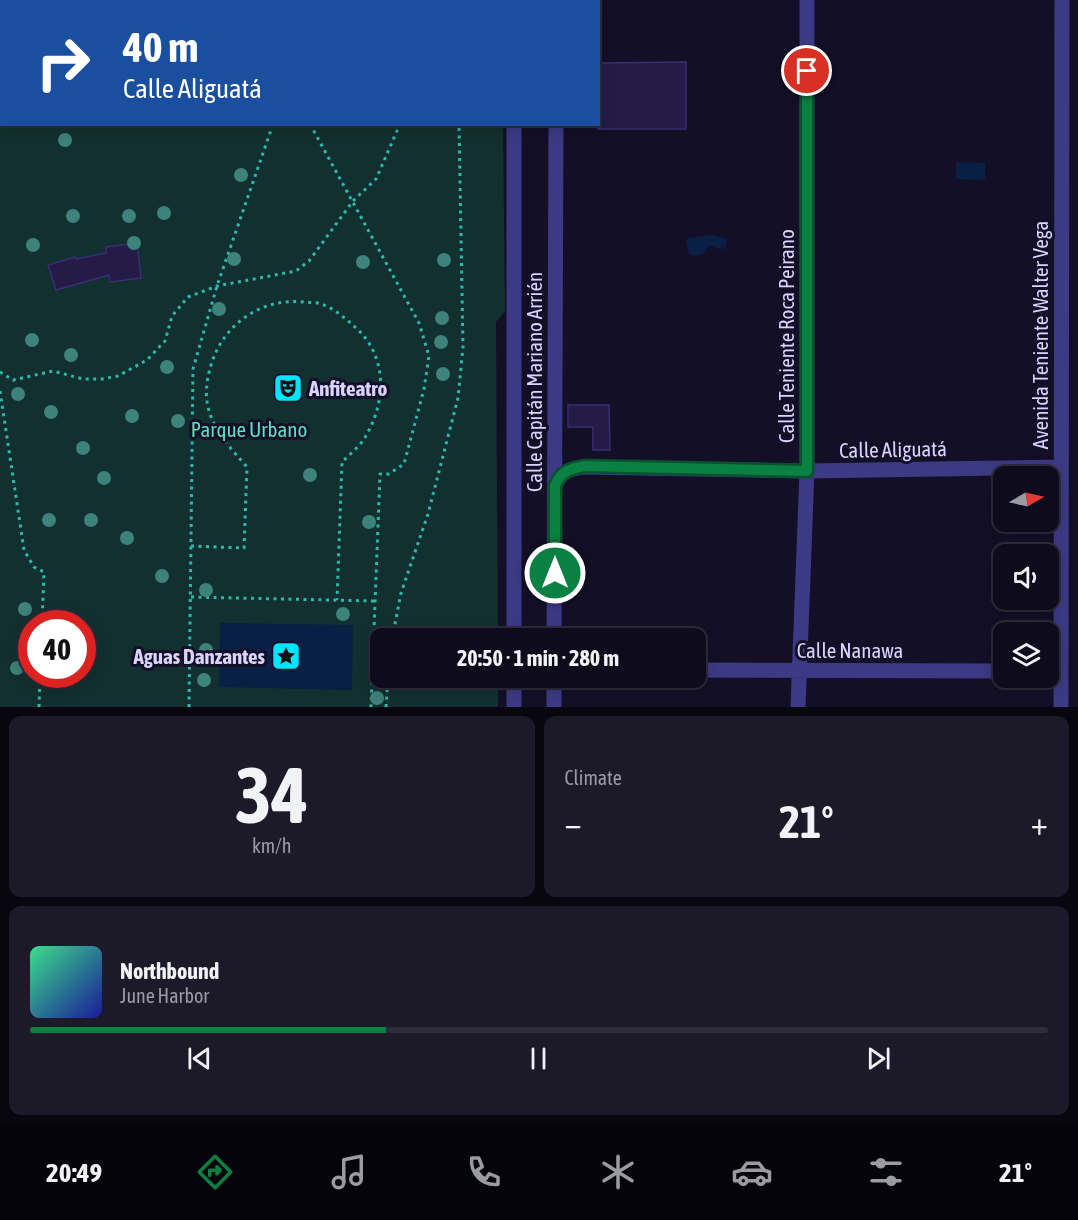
<!DOCTYPE html>
<meta charset="utf-8">
<style>
body{margin:0;font-family:"Asap Condensed",sans-serif;background:#1c1929;color:#f1f3f6;height:100vh;display:flex;flex-direction:column;font-size:22px;white-space:nowrap}
*{box-sizing:border-box;margin:0}
p{font-size:20px;color:#9b9ba3}
.icon{flex:none;width:33px;height:33px;fill:none;stroke:currentColor;stroke-width:2;stroke-linecap:round;stroke-linejoin:round}
.map{position:relative;height:707px;overflow:hidden}
.details{display:flex;flex-direction:column;gap:9px;padding:9px;background:#08060f;flex:1}
.details>*{flex:none}
.hud{position:absolute;left:0px;top:0px;width:600px;height:126px;box-shadow:0 3px 15px #0003,0 0 0 2px #2e2b3b;background:#1a4fa0;color:#fff;overflow:hidden}
.needle{width:39px;rotate:81deg}
.buttons{position:absolute;left:993px;top:466px;display:grid;gap:12px}
.buttons a{display:grid;place-items:center;width:66px;height:66px;border-radius:12px;background:#0e0b1c;box-shadow:0 3px 15px #0003,0 0 0 2px #2e2b3b;font-size:30px}
.speed{position:absolute;left:18px;top:610px;display:flex;gap:12px;font-size:30px;font-weight:700;text-align:center}
.speed>*{display:grid;place-content:center;width:78px;height:78px;border-radius:50%;background:#0e0b1c;box-shadow:0 3px 15px #0003,0 0 0 2px #2e2b3b;line-height:1}
.speed .limit{border:9px solid #d22;background:#fff;color:#111}
.pin{position:absolute;display:grid;place-items:center;width:51px;height:51px;color:#fff;margin:-26px;border:3px solid #fff;border-radius:50%;box-shadow:0 2px 6px #0007}
.me{position:absolute;width:66px;margin:-33px;rotate:0deg;stroke-linejoin:round;filter:drop-shadow(0 0 4px #0008)}
.turn{display:flex;align-items:center;gap:21px;height:126px;padding:0 24px;font-size:27px}
.turn .icon{width:78px;height:78px;stroke-width:2.5}
.turn b{display:block;font-size:42px;line-height:51px}
.big{font-size:45px;font-weight:700;line-height:1.1}
.details .widget{flex:1;display:flex;flex-direction:column;justify-content:center;gap:9px;min-width:0;padding:0 21px;border-radius:12px;background:#1c1929}
.details .dial{align-items:center;gap:0}
.dial b{font-size:78px;line-height:1}
.song{display:flex;align-items:center;gap:18px}
.cover{width:72px;height:72px;border-radius:9px;background:linear-gradient(135deg,hsl(150 70% 55%),hsl(240 70% 35%))}
.played{height:6px;border-radius:3px;background:linear-gradient(90deg,#0b8043 35%,#2e2b3b 35%)}
.keys{display:flex;justify-content:space-around;direction:ltr}
.heat{display:flex;justify-content:space-between;align-items:center;font-size:33px;direction:ltr}
.details .tiles{flex:1;display:grid;gap:9px;grid-template-columns:1fr 1fr}
.widget:last-child{grid-column:span 2}
.trip{position:absolute;left:370px;top:628px;width:336px;height:60px;border-radius:12px;background:#0e0b1c;box-shadow:0 3px 15px #0003,0 0 0 2px #2e2b3b;font-weight:700;line-height:60px;text-align:center}
.menu{display:flex;height:96px;justify-content:space-around;align-items:center;background:#06040b;color:#9b9ba3}
.menu .icon{width:42px;height:42px}
.menu .on{color:#0b8043}
.menu b{font-size:27px;color:#f1f3f6}
.map>svg:first-child{display:block}
.green{fill:#12302f;fill-rule:evenodd}
.water{fill:#0a1f44}
.building{fill:#241b47;stroke:#3b2d73;stroke-width:1.5}
.lines{fill:none;stroke-linecap:round;stroke-linejoin:round}
.path{stroke:#2fb8b0;stroke-width:3;stroke-dasharray:3 4.5;stroke-linecap:butt}
.minor{stroke:#3d3a85;stroke-width:15}
.tree{fill:#3d827b}
.route-casing{stroke:#07532c;stroke-width:15}
.route{stroke:#0b8043;stroke-width:10}
.labels{text-anchor:middle;dominant-baseline:central;stroke-width:6;stroke-linejoin:round;paint-order:stroke}
.street-label{font-size:21px;fill:#d9d4ff;stroke:#130f26}
.poi-label{font-size:21px;font-weight:bold;fill:#d9d4ff;stroke:#130f26;text-anchor:start}
.park-label{font-size:21px;fill:#5fe0c0;stroke:#130f26}
</style>
<div class="map">
<svg width="1078" height="707" viewBox="0 0 1078 707">
<rect width="100%" height="100%" fill="#130f26"/>
<!-- green -->
<path class="green" d="M0,0H507V1L2,2V124L503,125L505,311L496,322L498,639H381V678H498V707H0ZM32,624H82V675H32Z"/>
<!-- water -->
<path class="water" d="M956,162L985,163V180L956,179Z
M711,235L727,239L725,249L716,248L710,245L703,254L693,256L689,254L686,241L689,238Z
M220,623L353,625L352,690L219,687Z"/>
<!-- building -->
<path class="building" d="M686,62V129H598V63Z
M137,243L141,278L110,282L109,275L56,290L48,265L75,257L76,259L106,253V247Z
M568,405H609L610,450H593V427H568Z"/>
<g class="lines">
<!-- path -->
<path class="path" d="M429,0L430,2
M187,2V0
M282,2L283,0
M448,2L449,0
M310,124L419,323L429,356L424,389L404,464L389,474H380L371,707
M0,372L13,380L53,371L83,379H102L118,376L147,360L165,341L172,316L188,297L217,286L296,271L309,261L353,201L376,179L400,124
M0,391L24,550L34,567L44,572L42,624
M191,546L244,548L247,467C217,433 196,410 212,362C225,323 262,298 303,302C309,303 316,302 321,304C334,308 346,319 355,327C389,357 386,404 364,439C358,448 349,455 342,462L337,600
M191,597L375,601
M392,639L401,593L428,514L458,398L463,347L459,124
M39,707L40,675
M189,707L193,369L217,286L271,130V124
M386,707L388,678"/>
<!-- minor -->
<path class="minor" d="M513,0V2
M556,0V2
M514,124V639
M555,486C560,472 569,469 584,467L807,471L1061,467
M554,639L556,124
M696,670L1004,671
M514,678V707
M554,707V678
M798,707L807,471V0
M1061,707L1062,0"/>
</g>
<!-- trees -->
<g class="tree">
<circle cx="65" cy="140" r="7"/>
<circle cx="241" cy="175" r="7"/>
<circle cx="164" cy="213" r="7"/>
<circle cx="73" cy="216" r="7"/>
<circle cx="129" cy="216" r="7"/>
<circle cx="134" cy="243" r="7"/>
<circle cx="33" cy="245" r="7"/>
<circle cx="234" cy="259" r="7"/>
<circle cx="444" cy="260" r="7"/>
<circle cx="363" cy="262" r="7"/>
<circle cx="219" cy="309" r="7"/>
<circle cx="442" cy="318" r="7"/>
<circle cx="32" cy="340" r="7"/>
<circle cx="441" cy="342" r="7"/>
<circle cx="71" cy="355" r="7"/>
<circle cx="167" cy="367" r="7"/>
<circle cx="443" cy="374" r="7"/>
<circle cx="18" cy="394" r="7"/>
<circle cx="51" cy="412" r="7"/>
<circle cx="132" cy="416" r="7"/>
<circle cx="178" cy="421" r="7"/>
<circle cx="83" cy="448" r="7"/>
<circle cx="310" cy="475" r="7"/>
<circle cx="104" cy="478" r="7"/>
<circle cx="49" cy="520" r="7"/>
<circle cx="91" cy="520" r="7"/>
<circle cx="369" cy="522" r="7"/>
<circle cx="127" cy="538" r="7"/>
<circle cx="162" cy="576" r="7"/>
<circle cx="206" cy="590" r="7"/>
<circle cx="25" cy="609" r="7"/>
<circle cx="343" cy="614" r="7"/>
<circle cx="206" cy="650" r="7"/>
<circle cx="17" cy="668" r="7"/>
<circle cx="204" cy="680" r="7"/>
<circle cx="377" cy="698" r="7"/>
</g>
<g class="lines">
<!-- route casing -->
<g class="route-casing">
<path id="route" d="M555,573V486C560,472 569,469 584,466L807,471V71"/>
</g>
<!-- route -->
<use href="#route" class="route"/>
</g>
<!-- icons -->
<defs>
<g id="theatre-square" transform="scale(1.5)"><rect x="-9" y="-9" width="18" height="18" rx="4" fill="#00e5ff" stroke="#130f26"/><path d="M-5-5.5Q0-4 5-5.5V0Q5 5 0 6Q-5 5-5 0ZM-3.3-2.5H-1v1.5H-3.3ZM1-2.5H3.3v1.5H1ZM-2.8 1Q0 5.5 2.8 1Z" fill="#111"/></g>
<g id="sight-square" transform="scale(1.5)"><rect x="-9" y="-9" width="18" height="18" rx="4" fill="#00e5ff" stroke="#130f26"/><path d="M0-6L1.8-2.2L6-1.7L2.9 1.2L3.7 5.4L0 3.3L-3.7 5.4L-2.9 1.2L-6-1.7L-1.8-2.2Z" fill="#111"/></g>
</defs>
<g fill-rule="evenodd">
<use href="#theatre-square" x="288" y="388"/>
<use href="#sight-square" x="286" y="656"/>
</g>
<g class="labels">
<!-- street labels -->
<g class="street-label">
<text transform="translate(1040 335) rotate(-90)">Avenida Teniente Walter Vega</text>
<text transform="translate(786 336) rotate(-90)">Calle Teniente Roca Peirano</text>
<text transform="translate(534 382) rotate(-90)">Calle Capitán Mariano Arrién</text>
<text transform="translate(893 449) rotate(-1)">Calle Aliguatá</text>
<text x="850" y="650">Calle Nanawa</text>
</g>
<!-- poi labels -->
<g class="poi-label">
<text x="309" y="388">Anfiteatro</text>
<text x="265" y="656" text-anchor="end">Aguas Danzantes</text>
</g>
<!-- park labels -->
<g class="park-label">
<text x="249" y="429">Parque Urbano</text>
</g>
</g>
</svg>
<div class="buttons">
<a><svg class="needle" viewBox="-14 -14 28 28"><path d="M0-13l5 13h-10z" fill="#e53935"/><path d="M0 13l5-13h-10z" fill="#9b9ba3"/></svg></a>
<a><svg class="icon" aria-label="sound" viewBox="0 0 24 24"><path d="M4 9h4l5-4v14l-5-4H4zM17 9q2 3 0 6"/></svg></a>
<a><svg class="icon" aria-label="layers" viewBox="0 0 24 24"><path d="M12 4l9 5-9 5-9-5zM3 14l9 5 9-5"/></svg></a>
</div>
<div class="speed"><div class="limit">40</div></div>
<div class="pin" style="left:807px;top:71px;background:#d93025"><svg class="icon" aria-label="arrive" viewBox="0 0 24 24"><path d="M6 21V4h12l-3 4 3 4H6"/></svg></div>
<svg class="me" style="left:555px;top:573px" viewBox="-20 -20 40 40"><circle r="17" fill="#0b8043" stroke="#fff" stroke-width="3"/><path d="M0-11L8 9 0 5-8 9z" fill="#fff"/></svg>
<div class="trip">20:50 · 1 min · 280 m</div>
<div class="hud">
<div class="turn"><svg class="icon" aria-label="right" viewBox="0 0 24 24"><path d="M7 20v-9h11M14 6l5 5-5 5"/></svg><div><b>40 m</b>Calle Aliguatá</div></div>
</div>
</div>
<section class="details">
<div class="tiles">
<div class="widget dial"><b>34</b><p>km/h</p></div>
<div class="widget"><p>Climate</p>
<div class="heat"><a>−</a><b class="big">21°</b><a>+</a></div>
</div>
<div class="widget">
<div class="song"><i class="cover"></i><div><b>Northbound</b><p>June Harbor</p></div></div>
<div class="played"></div>
<div class="keys"><svg class="icon" aria-label="previous" viewBox="0 0 24 24"><path d="M18 5L8 12l10 7zM5 5v14"/></svg><svg class="icon" aria-label="pause" viewBox="0 0 24 24"><path d="M8 5v14M16 5v14"/></svg><svg class="icon" aria-label="next" viewBox="0 0 24 24"><path d="M6 5l10 7-10 7zM19 5v14"/></svg></div>
</div>
</div>
</section>
<nav class="menu">
<b>20:49</b>
<svg class="icon on" aria-label="directions" viewBox="0 0 24 24"><path d="M12 3l9 9-9 9-9-9zM9 14v-3h6M13 9l2 2-2 2"/></svg>
<svg class="icon" aria-label="music" viewBox="0 0 24 24"><path d="M9 18V5l10-2v13"/><circle cx="6" cy="18" r="3"/><circle cx="16" cy="16" r="3"/></svg>
<svg class="icon" aria-label="phone" viewBox="0 0 24 24"><path d="M5 4h4l2 5-3 2q2 4 5 5l2-3 5 2v4C11 20 4 13 5 4z"/></svg>
<svg class="icon" aria-label="climate" viewBox="0 0 24 24"><path d="M12 3v18M4 7l16 10M4 17L20 7"/></svg>
<svg class="icon" aria-label="car" viewBox="0 0 24 24"><path d="M5 17H2v-5l4-1 3-4h7l3 4 3 1v5h-3M9 17h6M6 11h13"/><circle cx="7" cy="17" r="2"/><circle cx="17" cy="17" r="2"/></svg>
<svg class="icon" aria-label="filters" viewBox="0 0 24 24"><path d="M4 7h16M4 17h16"/><circle cx="9" cy="7" r="2"/><circle cx="15" cy="17" r="2"/></svg>
<b>21°</b>
</nav>
